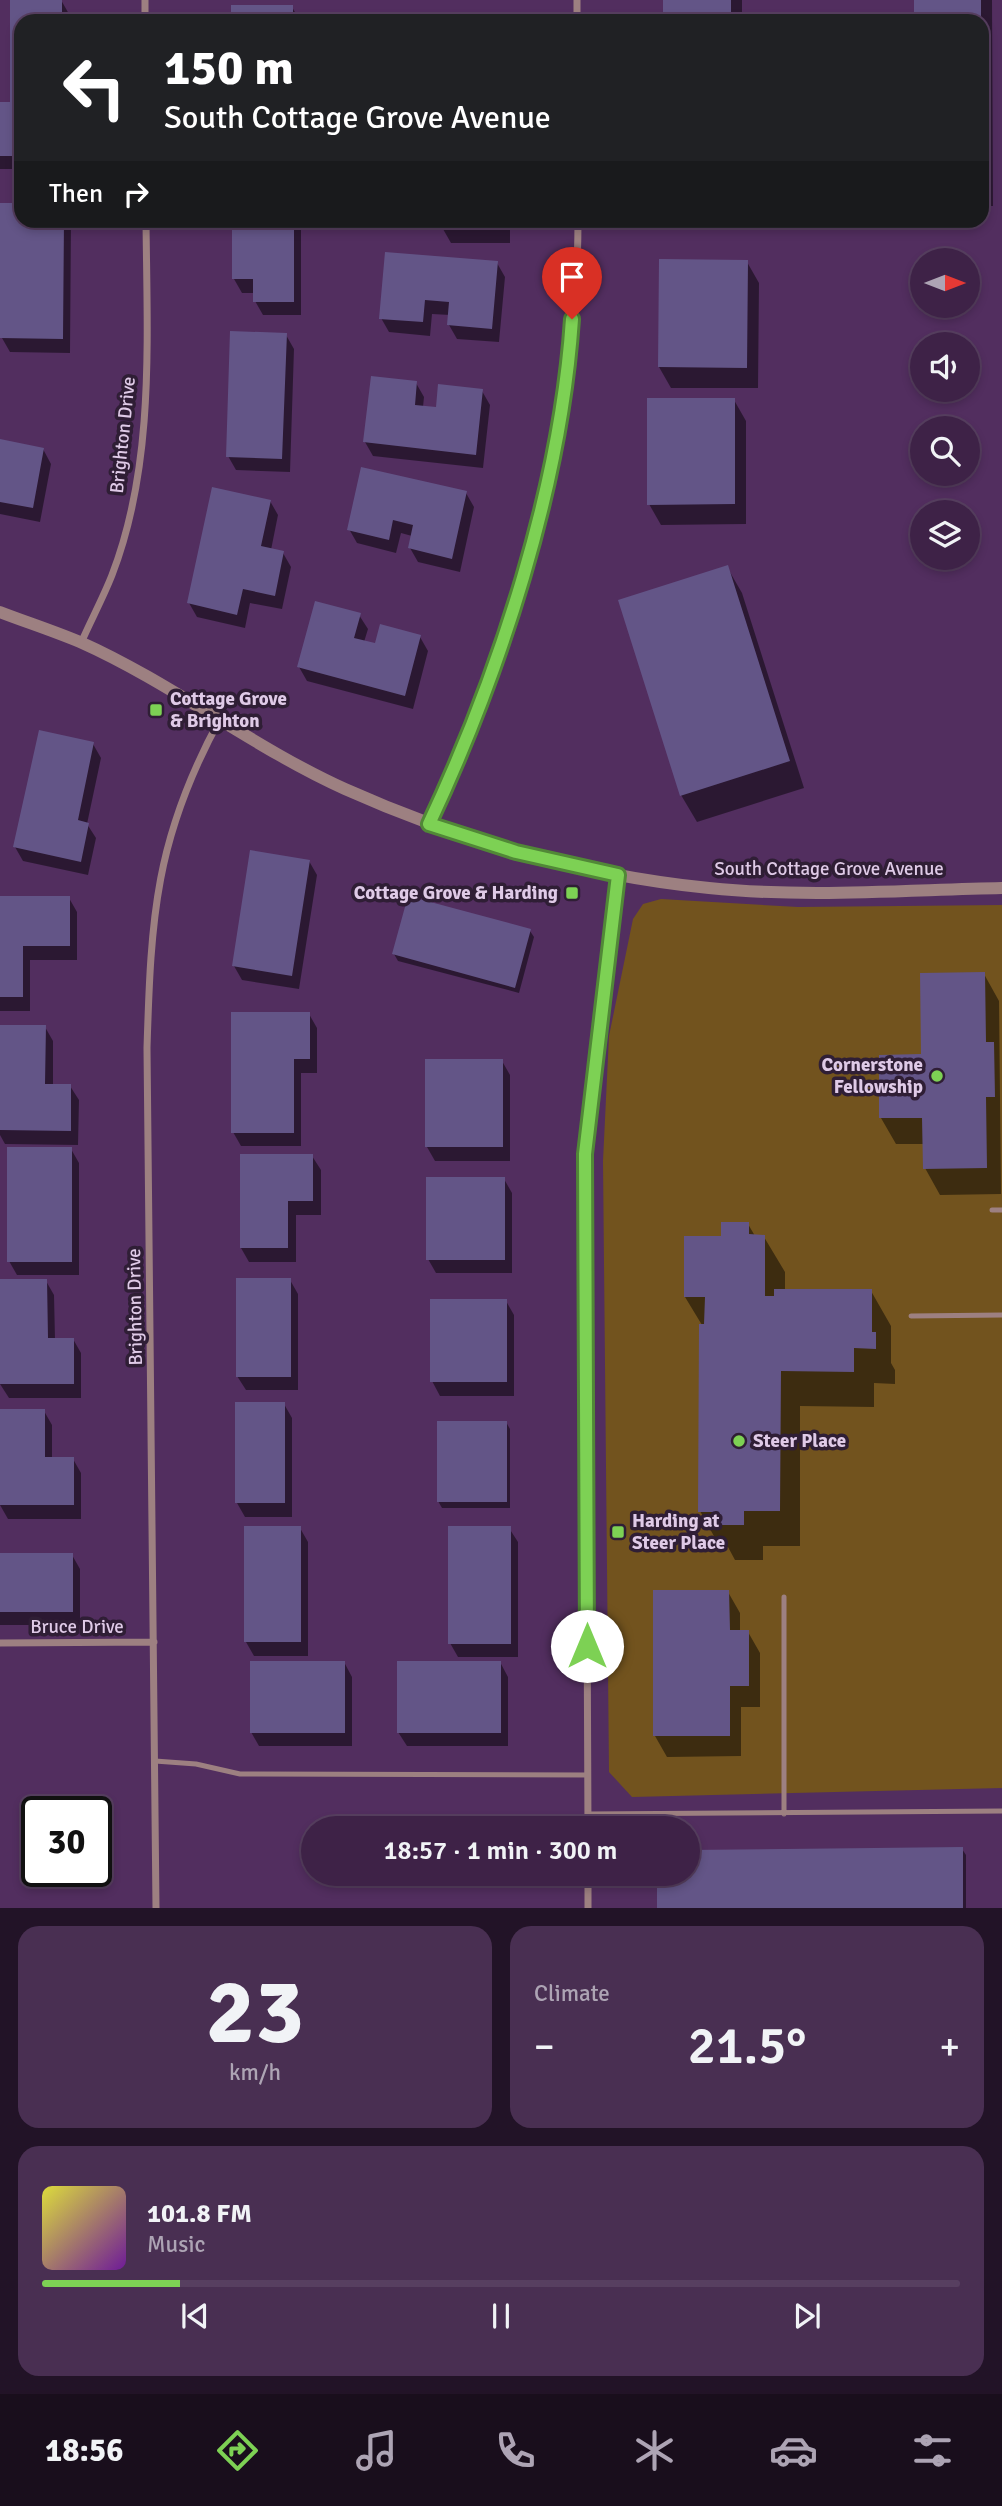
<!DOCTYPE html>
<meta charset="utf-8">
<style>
body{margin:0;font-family:Signika,sans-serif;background:#492f52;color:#f1f3f6;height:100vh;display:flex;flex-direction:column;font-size:26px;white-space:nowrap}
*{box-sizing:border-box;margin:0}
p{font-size:23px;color:#ada4b4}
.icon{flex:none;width:38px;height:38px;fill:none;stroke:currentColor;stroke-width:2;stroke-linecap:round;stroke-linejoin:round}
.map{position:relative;height:1908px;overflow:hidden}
.drawer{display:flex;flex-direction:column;gap:18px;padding:18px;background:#221327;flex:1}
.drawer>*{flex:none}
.guide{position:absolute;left:14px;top:14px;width:975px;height:214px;border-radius:21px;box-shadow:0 4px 10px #0003,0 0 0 2px #573f60;background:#202124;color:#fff;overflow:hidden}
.needle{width:46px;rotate:90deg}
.tools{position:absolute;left:910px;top:248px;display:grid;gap:14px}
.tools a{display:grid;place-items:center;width:70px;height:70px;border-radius:50%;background:#3e2247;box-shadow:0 4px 10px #0003,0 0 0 2px #573f60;font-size:35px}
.speed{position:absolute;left:21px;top:1796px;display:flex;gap:14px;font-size:35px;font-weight:700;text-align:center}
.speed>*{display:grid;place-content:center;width:91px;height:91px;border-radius:50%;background:#3e2247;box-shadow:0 4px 10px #0003,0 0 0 2px #573f60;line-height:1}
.speed .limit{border:4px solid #111;border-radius:10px;background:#fff;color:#111}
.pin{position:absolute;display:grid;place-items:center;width:60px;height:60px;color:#fff;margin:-72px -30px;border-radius:50% 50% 50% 0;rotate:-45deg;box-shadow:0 0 7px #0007}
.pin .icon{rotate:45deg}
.me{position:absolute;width:77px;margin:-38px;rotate:0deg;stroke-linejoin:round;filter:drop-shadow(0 0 5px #0008)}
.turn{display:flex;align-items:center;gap:24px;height:147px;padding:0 35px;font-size:32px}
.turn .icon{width:91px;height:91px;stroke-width:2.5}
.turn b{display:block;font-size:49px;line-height:60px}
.then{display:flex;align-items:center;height:66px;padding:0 35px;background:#0003;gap:14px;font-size:26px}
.big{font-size:52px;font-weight:600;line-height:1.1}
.drawer .tile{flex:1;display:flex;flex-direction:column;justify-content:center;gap:10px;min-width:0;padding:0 24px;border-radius:21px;background:#492f52}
.drawer .dial{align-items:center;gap:0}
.dial b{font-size:91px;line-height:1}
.song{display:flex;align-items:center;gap:21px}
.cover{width:84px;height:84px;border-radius:10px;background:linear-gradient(135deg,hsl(60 70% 55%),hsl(280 70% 35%))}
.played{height:7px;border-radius:4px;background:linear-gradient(90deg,#7dd154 15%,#573f60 15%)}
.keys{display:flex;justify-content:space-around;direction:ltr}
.heat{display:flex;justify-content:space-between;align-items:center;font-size:38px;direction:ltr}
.drawer .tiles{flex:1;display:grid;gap:18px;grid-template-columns:1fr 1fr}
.tile:last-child{grid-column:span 2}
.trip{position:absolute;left:301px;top:1816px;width:399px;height:70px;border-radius:35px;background:#3e2247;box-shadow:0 4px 10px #0003,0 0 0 2px #573f60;font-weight:600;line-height:70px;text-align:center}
.menu{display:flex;height:112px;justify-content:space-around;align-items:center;background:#190e1c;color:#ada4b4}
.menu .icon{width:49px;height:49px}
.menu .selected{color:#7dd154}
.menu b{font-size:32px;color:#f1f3f6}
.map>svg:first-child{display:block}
.green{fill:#72531e}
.shadow{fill:#0007}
.building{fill:#635587}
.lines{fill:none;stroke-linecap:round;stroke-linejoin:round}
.service{stroke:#9d8081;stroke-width:5}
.minor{stroke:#9d8081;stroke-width:7}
.tertiary{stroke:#9d8081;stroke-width:12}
.route-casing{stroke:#518837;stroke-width:18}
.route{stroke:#7dd154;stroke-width:12}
.poi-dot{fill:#7dd154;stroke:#2f1e35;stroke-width:2.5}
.labels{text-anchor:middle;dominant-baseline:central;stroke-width:7;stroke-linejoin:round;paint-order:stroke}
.street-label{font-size:19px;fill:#dfcae7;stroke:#2f1e35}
.poi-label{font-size:19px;font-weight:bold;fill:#dfcae7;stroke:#2f1e35;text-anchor:start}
</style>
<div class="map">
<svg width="1002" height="1908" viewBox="0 0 1002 1908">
<rect width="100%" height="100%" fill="#522e5f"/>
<!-- green -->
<path class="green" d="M661,899L798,907L1002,905V1788L632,1797L609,1772L603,1161L609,1036L633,919L643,904Z"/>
<!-- shadow -->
<path class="shadow" d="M12,0H61L69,14V21H21V169H0V104H12Z
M665,0H742V21H665Z
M915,0H992L993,206H982V21H915Z
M292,7L300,21H233Z
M0,205H21V220H71L70,353L10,352L2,338Z
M234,220H321V226H301V315H263L255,301V293H242L234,279Z
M443,220H510V243H451L443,229Z
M747,262L759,283L758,388H671L659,367Z
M497,263L505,277L499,342L457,339L449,325L450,315L432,314L430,336L389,332L381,318Z
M286,335L294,349L290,472L236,470L228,456Z
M416,383L424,397L423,407L437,409L482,391L490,405L483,468L373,456L365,442Z
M734,400L746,421V524L661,525L649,504Z
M0,441L43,449L51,464L40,522L0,514Z
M466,493L474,507L460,572L418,562L410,548L412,536L401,533L396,553L357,543L349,529Z
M270,501L278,515L271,550L283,553L291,567L282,609L250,603L245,628L197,617L189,603Z
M727,567L742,593L804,788L697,822L681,795Z
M359,615L368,629L364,642L376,645L420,637L428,651L413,709L307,681L299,667Z
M93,744L101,758L87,824L96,838L88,875L23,861L15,847Z
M309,861L317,875L299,989L242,980L234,966Z
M0,898H69L77,912V960H30V1011H0Z
M530,931L534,937L519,993L398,961L394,954Z
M984,974L999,1001L1001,1194L940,1195L925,1168L924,1144H896L881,1118Z
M309,1014L317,1028V1073H301V1146H241L233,1132Z
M0,1026L45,1027L53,1041V1086H70L79,1100L78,1145L5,1144L0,1135Z
M502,1061L510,1075V1161H435L427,1147Z
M71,1149L79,1163V1275H17L9,1261Z
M312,1156L321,1170V1215H296V1262H249L241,1248Z
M504,1179L512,1193V1273H436L428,1259Z
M748,1224L755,1236L764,1237L785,1272V1290L871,1291L891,1326V1363L895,1370V1384L874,1383V1407L800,1406V1546H763V1560H735L728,1547H720L700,1511L702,1325L685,1297L723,1238Z
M290,1280L298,1294V1390H246L237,1376Z
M0,1281H46L54,1295L55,1339H73L81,1353V1398H9L0,1384Z
M506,1301L514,1315V1396H440L432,1381Z
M284,1404L292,1418V1517H245L237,1503Z
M0,1411H44L52,1425V1459H73L81,1473V1519H8L0,1505Z
M506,1422L510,1429V1508H442L438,1501Z
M300,1528L308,1542V1656H254L246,1642Z
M509,1528L518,1542V1657H458L450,1643Z
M0,1555H72L80,1569V1625H0Z
M728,1592L740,1613V1632H748L760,1653V1707H741V1756L667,1757L655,1736Z
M344,1662L352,1677V1746H259L251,1732Z
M500,1662L508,1677V1746H407L398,1732Z
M962,1849L966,1855V1908H659L688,1874V1852Z"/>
<!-- building -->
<path class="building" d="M10,0H62V21H21V156H0V102H10Z
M663,0H731V21H663Z
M914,0H981V21H914Z
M231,5H293V21H231Z
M0,203H21V220H64L63,339L0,338Z
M232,220H294V302H253V279H232Z
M441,220H503V229H441Z
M385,252L498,261L492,329L447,325L449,302L425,300L423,322L379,319Z
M659,259L748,260L747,368L658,367Z
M230,331L287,333L282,459L226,457Z
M371,376L417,381L415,405L436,407L438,384L483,389L476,455L363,442Z
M647,398H735V504L647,505Z
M0,439L44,448L33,508L0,502Z
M361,467L467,491L452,559L408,548L413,525L393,520L389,540L347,530Z
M212,487L271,500L261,546L284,551L275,596L243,589L237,615L187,603Z
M728,565L790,761L680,796L618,600Z
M315,601L361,613L354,638L375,643L380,624L421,635L405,696L297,667Z
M39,730L94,742L78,820L89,823L81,862L13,847Z
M250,850L310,860L292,976L232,966Z
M0,896H70V946H23V997H0Z
M408,896L531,929L515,988L392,954Z
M985,972L986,1042H994L995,1097H986L987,1168L923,1169L922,1118H879V1055L921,1054L920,973Z
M231,1012H310V1059H294V1133H231Z
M0,1025H46L45,1084H71V1131L0,1130Z
M425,1059H503V1147H425Z
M7,1147H72V1262H7Z
M240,1154H313V1201H288V1248H240Z
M426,1177H505V1260H426Z
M721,1222H749V1234L765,1235V1296H774V1289H872V1332H876V1349L854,1348V1372L781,1371L780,1511H744V1525H713V1512H698L699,1324H704L705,1297H684V1236H721Z
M236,1278H291V1377H236Z
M0,1279H47L48,1338H74V1384H0Z
M430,1299H507V1382H430Z
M235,1402H285V1503H235Z
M0,1409H45V1457H74V1505H0Z
M437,1421H507V1502H437Z
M244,1526H301V1642H244Z
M448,1526H511V1644H448Z
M0,1553H73V1612H0Z
M653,1590H729L730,1630H749V1686H730V1736H653Z
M250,1661H345V1733H250Z
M397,1661H501V1733H397Z
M963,1847V1908H657V1874H688V1850Z"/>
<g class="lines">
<!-- service -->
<path class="service" d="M992,1210H1002
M911,1316L1002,1315
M784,1597V1814
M155,1761L196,1764L240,1774L588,1775
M588,1814L1002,1811"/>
<!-- minor -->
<path class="minor" d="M145,0V21
M577,0V21
M81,643C91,620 103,598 112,575C155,464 147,337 146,220
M430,824C452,777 469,729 487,681C540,533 578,379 578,220
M0,1643L154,1642
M588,1829L585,1154L618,875
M588,1874V1908
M156,1908L147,1048C151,917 155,838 220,719"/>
<!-- tertiary -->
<path class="tertiary" d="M0,612C26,622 54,631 80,642C170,682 254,748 345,789C461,841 583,875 709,888C806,898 905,890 1002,888"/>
</g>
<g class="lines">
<!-- route casing -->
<g class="route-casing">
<path id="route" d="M572,319C561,486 500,673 429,824L516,852L618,875L585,1154L587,1646"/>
</g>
<!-- route -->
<use href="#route" class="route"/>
</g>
<!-- markers -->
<g class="poi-dot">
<rect x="149" y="703" width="14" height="14" rx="3.5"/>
<rect x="565" y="886" width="14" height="14" rx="3.5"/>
<circle cx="937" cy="1076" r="7"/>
<circle cx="739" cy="1441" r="7"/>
<rect x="611" y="1525" width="14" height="14" rx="3.5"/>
</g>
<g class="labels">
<!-- street labels -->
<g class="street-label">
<text transform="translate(123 435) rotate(-84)">Brighton Drive</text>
<text x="829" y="869">South Cottage Grove Avenue</text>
<text transform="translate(135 1307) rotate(-91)">Brighton Drive</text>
<text x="77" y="1627">Bruce Drive</text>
</g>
<!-- poi labels -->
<g class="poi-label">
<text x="170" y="699">Cottage Grove<tspan x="170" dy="22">&amp; Brighton</tspan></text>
<text x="558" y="893" text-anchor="end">Cottage Grove &amp; Harding</text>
<text x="923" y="1065" text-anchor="end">Cornerstone<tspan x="923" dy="22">Fellowship</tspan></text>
<text x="753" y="1441">Steer Place</text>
<text x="632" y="1521">Harding at<tspan x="632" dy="22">Steer Place</tspan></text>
</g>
</g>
</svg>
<div class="tools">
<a><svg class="needle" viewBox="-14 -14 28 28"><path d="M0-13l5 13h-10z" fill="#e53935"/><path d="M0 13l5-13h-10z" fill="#ada4b4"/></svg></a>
<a><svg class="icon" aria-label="sound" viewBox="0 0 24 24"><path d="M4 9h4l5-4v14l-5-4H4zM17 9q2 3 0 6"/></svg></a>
<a><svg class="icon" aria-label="search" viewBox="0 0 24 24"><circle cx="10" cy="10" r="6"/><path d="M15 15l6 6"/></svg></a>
<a><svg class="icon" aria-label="layers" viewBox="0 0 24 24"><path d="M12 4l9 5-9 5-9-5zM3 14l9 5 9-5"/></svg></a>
</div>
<div class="speed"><div class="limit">30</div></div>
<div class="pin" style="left:572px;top:319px;background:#d93025"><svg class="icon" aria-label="arrive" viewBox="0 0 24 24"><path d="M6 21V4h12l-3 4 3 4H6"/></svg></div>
<svg class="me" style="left:587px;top:1646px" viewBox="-20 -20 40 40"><circle r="19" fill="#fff"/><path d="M0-13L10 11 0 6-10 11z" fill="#7dd154"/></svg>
<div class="trip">18:57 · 1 min · 300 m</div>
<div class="guide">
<div class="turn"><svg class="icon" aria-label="left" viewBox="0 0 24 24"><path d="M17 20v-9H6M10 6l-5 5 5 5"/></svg><div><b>150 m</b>South Cottage Grove Avenue</div></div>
<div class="then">Then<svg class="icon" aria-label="right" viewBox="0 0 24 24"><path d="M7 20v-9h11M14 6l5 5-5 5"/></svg></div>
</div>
</div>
<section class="drawer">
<div class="tiles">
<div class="tile dial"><b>23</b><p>km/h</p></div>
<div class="tile"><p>Climate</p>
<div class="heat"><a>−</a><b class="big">21.5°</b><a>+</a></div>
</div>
<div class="tile">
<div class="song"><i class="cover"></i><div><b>101.8 FM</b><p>Music</p></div></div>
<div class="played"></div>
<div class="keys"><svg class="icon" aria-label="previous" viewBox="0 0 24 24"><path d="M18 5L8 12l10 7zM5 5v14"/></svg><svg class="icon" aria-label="pause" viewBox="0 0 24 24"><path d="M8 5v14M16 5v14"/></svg><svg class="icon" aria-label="next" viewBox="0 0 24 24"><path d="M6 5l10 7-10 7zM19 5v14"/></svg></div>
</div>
</div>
</section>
<nav class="menu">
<b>18:56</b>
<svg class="icon selected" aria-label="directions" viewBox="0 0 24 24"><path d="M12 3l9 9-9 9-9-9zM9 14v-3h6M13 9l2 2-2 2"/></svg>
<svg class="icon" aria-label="music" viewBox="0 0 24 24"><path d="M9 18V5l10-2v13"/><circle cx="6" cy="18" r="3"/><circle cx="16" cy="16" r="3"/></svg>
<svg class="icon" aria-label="phone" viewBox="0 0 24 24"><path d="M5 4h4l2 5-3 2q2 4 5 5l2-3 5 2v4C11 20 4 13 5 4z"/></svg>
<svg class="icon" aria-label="climate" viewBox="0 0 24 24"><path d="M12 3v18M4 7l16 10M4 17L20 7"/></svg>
<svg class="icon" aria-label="car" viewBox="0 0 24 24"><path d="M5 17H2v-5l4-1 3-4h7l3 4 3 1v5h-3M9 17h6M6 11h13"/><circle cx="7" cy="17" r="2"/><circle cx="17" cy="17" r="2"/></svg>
<svg class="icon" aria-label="filters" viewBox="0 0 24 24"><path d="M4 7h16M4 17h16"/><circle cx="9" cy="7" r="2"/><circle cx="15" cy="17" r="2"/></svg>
</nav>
